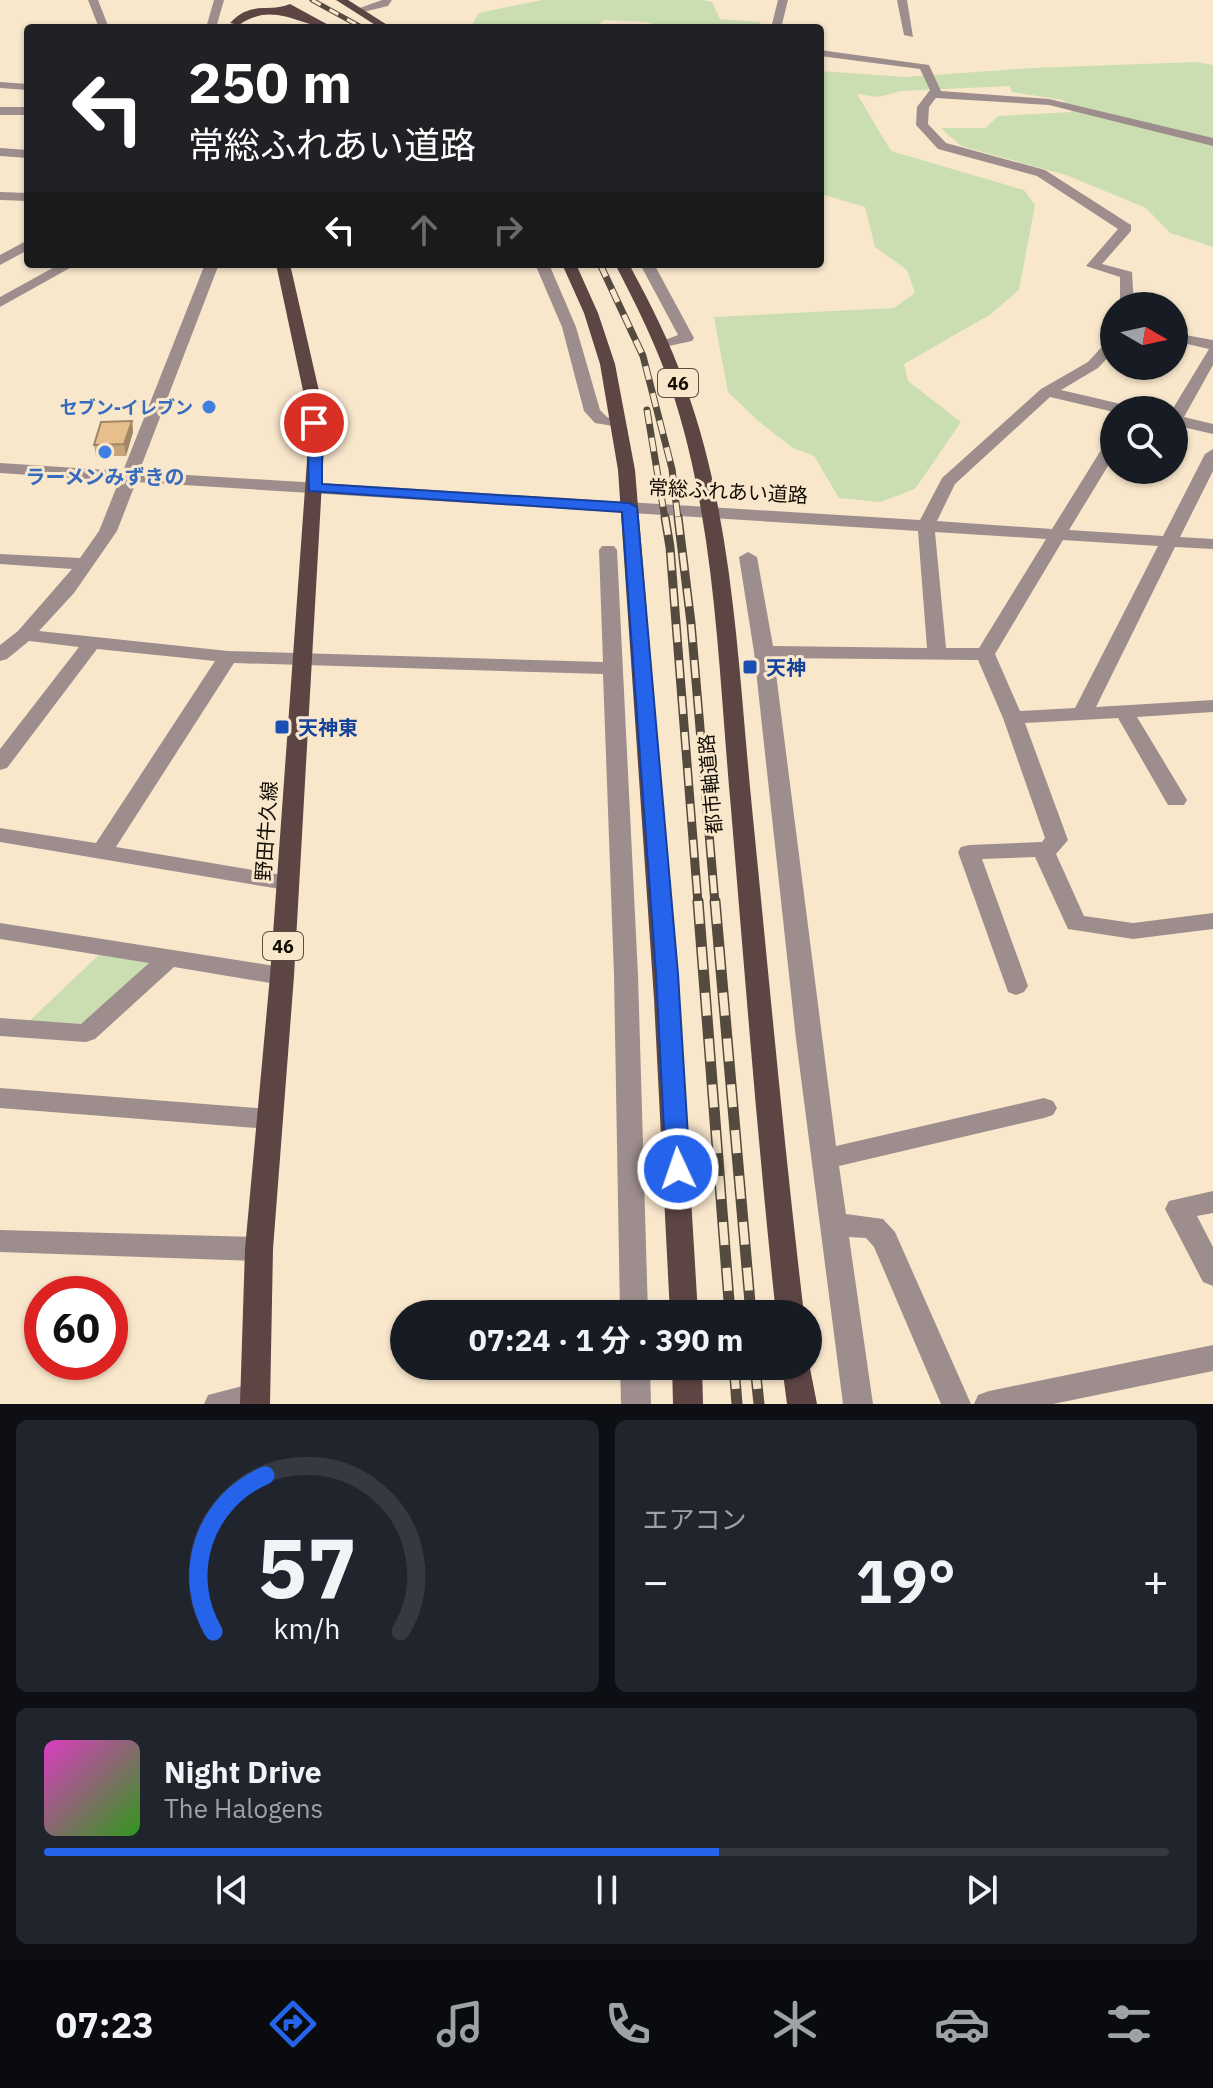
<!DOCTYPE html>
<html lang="ja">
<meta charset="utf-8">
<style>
body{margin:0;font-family:"IBM Plex Sans","Noto Sans JP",sans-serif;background:#20242c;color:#f1f3f6;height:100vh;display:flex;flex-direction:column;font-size:30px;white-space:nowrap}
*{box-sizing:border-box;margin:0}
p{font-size:26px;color:#9ea1a6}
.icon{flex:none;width:44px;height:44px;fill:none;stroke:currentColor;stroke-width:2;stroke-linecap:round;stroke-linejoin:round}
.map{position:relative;height:1404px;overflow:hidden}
.drawer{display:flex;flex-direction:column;gap:16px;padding:16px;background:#0d0f14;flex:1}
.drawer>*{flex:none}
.hud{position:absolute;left:24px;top:24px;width:800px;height:244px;border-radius:8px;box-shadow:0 2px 6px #0004;background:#202124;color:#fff;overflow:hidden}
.needle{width:52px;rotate:99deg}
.fabs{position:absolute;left:1100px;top:292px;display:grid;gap:16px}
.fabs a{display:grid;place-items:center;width:88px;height:88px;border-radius:50%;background:#171b24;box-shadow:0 2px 6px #0004;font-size:40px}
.speed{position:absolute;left:24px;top:1276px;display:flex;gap:16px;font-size:40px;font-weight:700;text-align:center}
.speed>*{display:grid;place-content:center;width:104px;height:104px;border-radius:50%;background:#171b24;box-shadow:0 2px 6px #0004;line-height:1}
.speed .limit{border:12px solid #d22;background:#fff;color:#111}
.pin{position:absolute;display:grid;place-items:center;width:68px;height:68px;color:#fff;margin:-34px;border:4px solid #fff;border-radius:50%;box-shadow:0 2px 8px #0007}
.me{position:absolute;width:88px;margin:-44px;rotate:357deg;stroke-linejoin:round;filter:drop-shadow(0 0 6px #0008)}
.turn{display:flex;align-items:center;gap:28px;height:168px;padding:0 32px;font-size:36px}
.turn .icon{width:104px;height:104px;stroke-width:2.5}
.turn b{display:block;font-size:56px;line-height:68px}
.lanes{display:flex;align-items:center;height:76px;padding:0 32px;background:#0003;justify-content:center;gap:40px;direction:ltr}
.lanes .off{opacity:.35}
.big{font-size:60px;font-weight:700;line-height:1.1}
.drawer .card{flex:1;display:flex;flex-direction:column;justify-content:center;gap:12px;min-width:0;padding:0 28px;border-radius:12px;background:#20242c}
.drawer .dial{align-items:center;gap:0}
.dial svg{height:208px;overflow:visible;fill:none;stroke:#363941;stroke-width:7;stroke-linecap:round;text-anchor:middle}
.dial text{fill:#f1f3f6;stroke:none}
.song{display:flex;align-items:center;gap:24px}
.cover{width:96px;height:96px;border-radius:12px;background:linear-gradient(135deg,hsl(310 70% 55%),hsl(110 70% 35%))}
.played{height:8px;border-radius:4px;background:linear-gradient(90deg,#2563eb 60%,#363941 60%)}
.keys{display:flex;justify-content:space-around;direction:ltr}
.heat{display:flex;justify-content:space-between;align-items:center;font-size:44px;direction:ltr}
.drawer .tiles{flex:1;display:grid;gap:16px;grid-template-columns:1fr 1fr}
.card:last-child{grid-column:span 2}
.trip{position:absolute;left:390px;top:1300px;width:432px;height:80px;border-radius:40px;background:#171b24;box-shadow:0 2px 6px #0004;font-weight:700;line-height:80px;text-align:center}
.dock{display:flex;height:128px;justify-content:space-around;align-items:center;background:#090b0e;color:#9ea1a6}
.dock .icon{width:56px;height:56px}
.dock .current{color:#2563eb}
.dock b{font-size:36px;color:#f1f3f6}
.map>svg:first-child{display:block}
.green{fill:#cbdeb2}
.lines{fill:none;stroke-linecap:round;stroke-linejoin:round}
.minor{fill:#9d8e8d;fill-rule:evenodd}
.major{fill:#5d4544;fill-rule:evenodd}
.rail-far3-casing{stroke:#544b3e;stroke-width:5}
.rail-far2-casing{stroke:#544b3e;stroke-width:7}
.rail-far1-casing{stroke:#544b3e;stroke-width:9}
.rail-casing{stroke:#544b3e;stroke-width:11}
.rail-far3{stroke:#f9e7cc;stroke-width:3;stroke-dasharray:10;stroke-linecap:butt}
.rail-far2{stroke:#f9e7cc;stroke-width:5;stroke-dasharray:14;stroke-linecap:butt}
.rail-far1{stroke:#f9e7cc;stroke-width:6;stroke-dasharray:18;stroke-linecap:butt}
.rail{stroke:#f9e7cc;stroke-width:8;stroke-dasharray:23;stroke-linecap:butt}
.wall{fill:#c6a479}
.shaded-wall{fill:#a18663}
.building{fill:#e6bf8d;stroke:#a18663;stroke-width:2}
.route{fill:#2563eb;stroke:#184099;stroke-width:2}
.shop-dot{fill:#3f7fe0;stroke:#f9e7cc;stroke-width:3}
.transit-dot{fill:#1a4fb4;stroke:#f9e7cc;stroke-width:3}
.labels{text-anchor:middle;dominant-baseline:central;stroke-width:6;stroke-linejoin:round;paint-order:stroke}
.shield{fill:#f9e7cc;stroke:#574e40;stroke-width:2}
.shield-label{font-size:18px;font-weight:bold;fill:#110c04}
.far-shop-label{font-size:18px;font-weight:bold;fill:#366cbe;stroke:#f9e7cc;text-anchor:end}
.shop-label{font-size:20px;font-weight:bold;fill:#366cbe;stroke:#f9e7cc}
.street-label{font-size:20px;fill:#110c04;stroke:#f9e7cc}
.transit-label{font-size:20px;font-weight:bold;fill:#164399;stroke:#f9e7cc;text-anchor:start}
</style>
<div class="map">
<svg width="1213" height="1404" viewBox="0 0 1213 1404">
<rect width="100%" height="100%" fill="#f9e7cc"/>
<!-- green -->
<path class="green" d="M542,0H702L712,2L720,19L761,22L757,28H671L645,22L604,20L595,28H470L479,13Z
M1197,62L1213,65V247L1170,233L1146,208L1066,175L961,146L941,128H986L998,116L1072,112L1063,100L1012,92L1010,86L902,91L878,97L857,94L891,151L1024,190L1035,205L1019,290L991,314L904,364L908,381L961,422L915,489L880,502L839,498L814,456L793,448L757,420L728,392L714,317L894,308L915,293L907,270L875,247L865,207L824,195L820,189V71L905,77L1032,68Z
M105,949L167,960L92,1028H22Z"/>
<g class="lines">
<!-- minor -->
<path class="minor" d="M88,0H98L109,28H99Z
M214,0H224L216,28H206Z
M382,0H392L388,6L359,13L354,10Z
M778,0H788L781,28H771Z
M897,0H907L913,37L904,35Z
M605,25H651L656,28H600Z
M820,50L929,65L941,91L1049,99L1213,138V146L1049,105L936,98L929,107L928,124L946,143L1045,170L1131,225V231L1102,264L1132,272L1134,306H1120V277L1086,266L1118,229L1037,176L938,149L916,125L917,107L930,90L920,69L820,56Z
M0,82L28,84V90L0,88Z
M0,107H28V115H0Z
M0,148L28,150V158L0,156Z
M0,192L28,193V201L0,200Z
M28,240V250L0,265V255Z
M60,264H77L0,307V297Z
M205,264H219L139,472L920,520L942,478L1041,389L1088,362L1109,339L1114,338V351L1098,368L1061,390L1134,407L1136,410L1114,412L1050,397L955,484L937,521L1052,529L1106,442L1114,437V456L1069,530L1163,536L1205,454L1213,449V471L1180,537L1213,539V549L1175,547L1096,707L1213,700V712L1137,717L1187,800L1184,805H1168L1118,718L1025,723L1068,840L1056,854L1084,916L1133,923L1213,913V929L1133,939L1068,929L1035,857L982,859L1028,986L1024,992L1016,995L1008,992L958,852L961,847L969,845L1042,842L1045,838L1003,718L978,660L774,658L836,1146L1044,1098L1053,1101L1057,1108L1053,1115L1044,1118L839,1166L846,1214L883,1219L895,1232L971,1404H941L874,1247L866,1238L849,1237L873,1404H843L796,1039L754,652L739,557L748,552L757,557L773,646L927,648L918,531L136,482L117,531L74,593L39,631L228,651L603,662L599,550L602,546H614L617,550L638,975L648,1314H620L614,975L603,674L234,663L116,847L294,877L297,882L294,887L286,890L0,842V828L96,843L215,661L97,649L7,768L0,770V749L79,647L29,641L7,659L0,661V645L18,631L72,569L0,564V554L80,558L99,531L119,481L0,473V463L123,471ZM935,532L1046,539L979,648H946ZM1063,540L1158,546L1075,708L1020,711L995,654Z
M535,264H549L576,327L600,410L607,417L625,422V428L595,423L584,411L562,327Z
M640,264H654L694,338L692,341L664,347L657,343L678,335Z
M1174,333L1213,340V365L1184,417L1213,424V434L1174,425L1172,410L1209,349L1174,341Z
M0,923L282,967L290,970L294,976L290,982L282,985L174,967L95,1039L86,1042L0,1036V1018L81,1024L149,963L0,939Z
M0,1088L270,1109L279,1112L283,1119L279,1126L270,1129L0,1108Z
M1213,1191V1213L1197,1216L1213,1247V1286L1203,1282L1165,1209L1169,1201Z
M0,1230L259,1237L269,1241L273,1249L269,1257L259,1261L0,1252Z
M1213,1345V1371L1053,1404H974L978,1395L989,1391Z
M620,1366H650L651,1404H621Z
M254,1383L265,1387L269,1396L265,1404H204L208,1395Z"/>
<!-- major -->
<path class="major" d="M336,0H348L392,28H380Z
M290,4L334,28C300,28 275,0 239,25L230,23C251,0 268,13 290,4Z
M276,264H290L321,400L324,447L294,976L273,1249L270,1404H240L245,1249L270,976L308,447L305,400Z
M562,264H576L598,313L615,364L635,470L679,999L698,1314H670L654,999L618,470L600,364L584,313Z
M615,264H629C650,303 670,342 685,385C734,519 738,668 752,808C769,977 784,1146 804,1314H776C758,1146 745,977 731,809C718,668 716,520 670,385C655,343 636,304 615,264Z
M808,1358L817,1404H787L782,1366H808Z
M672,1366H702L703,1404H673Z"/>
<!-- rail-far3 casing -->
<g class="rail-far3-casing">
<path id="rail-far3" d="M312,0L363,28"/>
</g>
<!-- rail-far2 casing -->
<g class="rail-far2-casing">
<path id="rail-far2" d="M600,264L643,356L672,469L678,519
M647,410L665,519"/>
</g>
<!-- rail-far1 casing -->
<g class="rail-far1-casing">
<path id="rail-far1" d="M665,517L670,547L698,903
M678,517L691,623L715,903"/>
</g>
<!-- rail casing -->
<g class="rail-casing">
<path id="rail" d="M698,901L730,1314
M715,901L751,1314
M734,1366L737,1404
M755,1366L759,1404"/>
</g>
<!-- rail-far3 -->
<use href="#rail-far3" class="rail-far3"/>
<!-- rail-far2 -->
<use href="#rail-far2" class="rail-far2"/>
<!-- rail-far1 -->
<use href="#rail-far1" class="rail-far1"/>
<!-- rail -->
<use href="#rail" class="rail"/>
</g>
<!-- wall -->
<path class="wall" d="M132,421L133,432L126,456H96L94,445Z"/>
<!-- shaded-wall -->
<path class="shaded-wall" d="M132,421L133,432L126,456L124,444Z"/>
<!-- building -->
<path class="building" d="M132,421L124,444L94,445L101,422Z"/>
<!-- route -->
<path class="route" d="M314,419L322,423V484L629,503L637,507L678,974L690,1169L686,1176L678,1178L669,1176L666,1169L656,974L622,512L309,491L307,423Z"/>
<!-- markers -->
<g class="shop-dot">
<circle cx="209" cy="407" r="8"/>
<circle cx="105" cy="452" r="8"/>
</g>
<g class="transit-dot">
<rect x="742" y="659" width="16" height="16" rx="4"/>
<rect x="274" y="719" width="16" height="16" rx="4"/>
</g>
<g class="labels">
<!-- shield labels -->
<g class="shield">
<rect x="658" y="369" width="40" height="28" rx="6"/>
<rect x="263" y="932" width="40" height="28" rx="6"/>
</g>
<g class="shield-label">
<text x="678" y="383">46</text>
<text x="283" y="946">46</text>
</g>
<!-- far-shop labels -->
<g class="far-shop-label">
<text x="193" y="407">セブン-イレブン</text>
</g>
<!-- shop labels -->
<g class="shop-label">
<text x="105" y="476">ラーメンみずきの</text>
</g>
<!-- street labels -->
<g class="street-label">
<text transform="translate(728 491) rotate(3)">常総ふれあい道路</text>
<text transform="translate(710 784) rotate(-95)">都市軸道路</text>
<text transform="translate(266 831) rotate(-86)">野田牛久線</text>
</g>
<!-- transit labels -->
<g class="transit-label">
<text x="766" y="667">天神</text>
<text x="298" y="727">天神東</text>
</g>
</g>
</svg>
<div class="fabs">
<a><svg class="needle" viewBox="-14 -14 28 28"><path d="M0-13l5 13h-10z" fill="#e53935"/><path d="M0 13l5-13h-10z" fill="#9ea1a6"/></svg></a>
<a><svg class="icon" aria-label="search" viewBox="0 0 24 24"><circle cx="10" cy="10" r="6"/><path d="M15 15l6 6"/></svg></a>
</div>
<div class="speed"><div class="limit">60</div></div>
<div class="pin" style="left:314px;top:423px;background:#d93025"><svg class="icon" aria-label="arrive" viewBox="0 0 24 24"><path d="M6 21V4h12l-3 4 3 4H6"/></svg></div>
<svg class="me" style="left:678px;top:1169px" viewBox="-20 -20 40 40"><circle r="17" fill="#2563eb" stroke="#fff" stroke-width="3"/><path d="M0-11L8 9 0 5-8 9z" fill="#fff"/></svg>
<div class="trip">07:24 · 1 分 · 390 m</div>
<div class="hud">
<div class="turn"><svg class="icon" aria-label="left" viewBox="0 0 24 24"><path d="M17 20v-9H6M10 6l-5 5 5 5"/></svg><div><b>250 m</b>常総ふれあい道路</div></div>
<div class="lanes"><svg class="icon" aria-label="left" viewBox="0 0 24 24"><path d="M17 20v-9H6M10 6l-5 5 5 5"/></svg><svg class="icon off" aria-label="ahead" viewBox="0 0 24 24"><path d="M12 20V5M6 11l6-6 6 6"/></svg><svg class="icon off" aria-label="right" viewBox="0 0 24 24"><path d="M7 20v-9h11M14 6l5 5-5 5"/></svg></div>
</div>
</div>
<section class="drawer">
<div class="tiles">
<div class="card dial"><svg viewBox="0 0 100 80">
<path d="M14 69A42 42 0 1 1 86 69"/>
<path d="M14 69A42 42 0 0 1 34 9" stroke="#2563eb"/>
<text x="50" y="56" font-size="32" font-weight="700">57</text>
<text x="50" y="72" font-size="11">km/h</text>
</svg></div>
<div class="card"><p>エアコン</p>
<div class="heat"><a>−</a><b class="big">19°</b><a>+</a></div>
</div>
<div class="card">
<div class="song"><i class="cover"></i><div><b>Night Drive</b><p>The Halogens</p></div></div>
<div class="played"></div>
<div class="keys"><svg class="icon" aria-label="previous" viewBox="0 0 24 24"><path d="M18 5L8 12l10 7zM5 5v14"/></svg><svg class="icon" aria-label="pause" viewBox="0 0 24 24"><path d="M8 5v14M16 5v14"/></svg><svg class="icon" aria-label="next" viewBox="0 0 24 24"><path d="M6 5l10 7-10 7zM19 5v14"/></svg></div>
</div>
</div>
</section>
<nav class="dock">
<b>07:23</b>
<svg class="icon current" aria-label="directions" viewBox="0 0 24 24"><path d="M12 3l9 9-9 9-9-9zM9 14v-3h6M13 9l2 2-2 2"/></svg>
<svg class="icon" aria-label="music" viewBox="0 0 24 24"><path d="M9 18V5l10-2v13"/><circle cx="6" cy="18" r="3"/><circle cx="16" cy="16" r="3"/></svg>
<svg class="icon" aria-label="phone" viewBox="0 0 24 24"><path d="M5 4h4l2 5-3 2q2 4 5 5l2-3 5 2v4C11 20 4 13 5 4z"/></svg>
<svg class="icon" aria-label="climate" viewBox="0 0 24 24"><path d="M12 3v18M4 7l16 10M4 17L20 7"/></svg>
<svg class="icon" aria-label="car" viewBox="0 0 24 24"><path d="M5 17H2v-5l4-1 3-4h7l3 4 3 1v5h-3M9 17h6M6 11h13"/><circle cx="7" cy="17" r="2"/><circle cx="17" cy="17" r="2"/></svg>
<svg class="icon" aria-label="filters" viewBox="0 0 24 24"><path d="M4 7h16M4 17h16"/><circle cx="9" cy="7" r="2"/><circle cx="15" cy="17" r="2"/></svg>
</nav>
